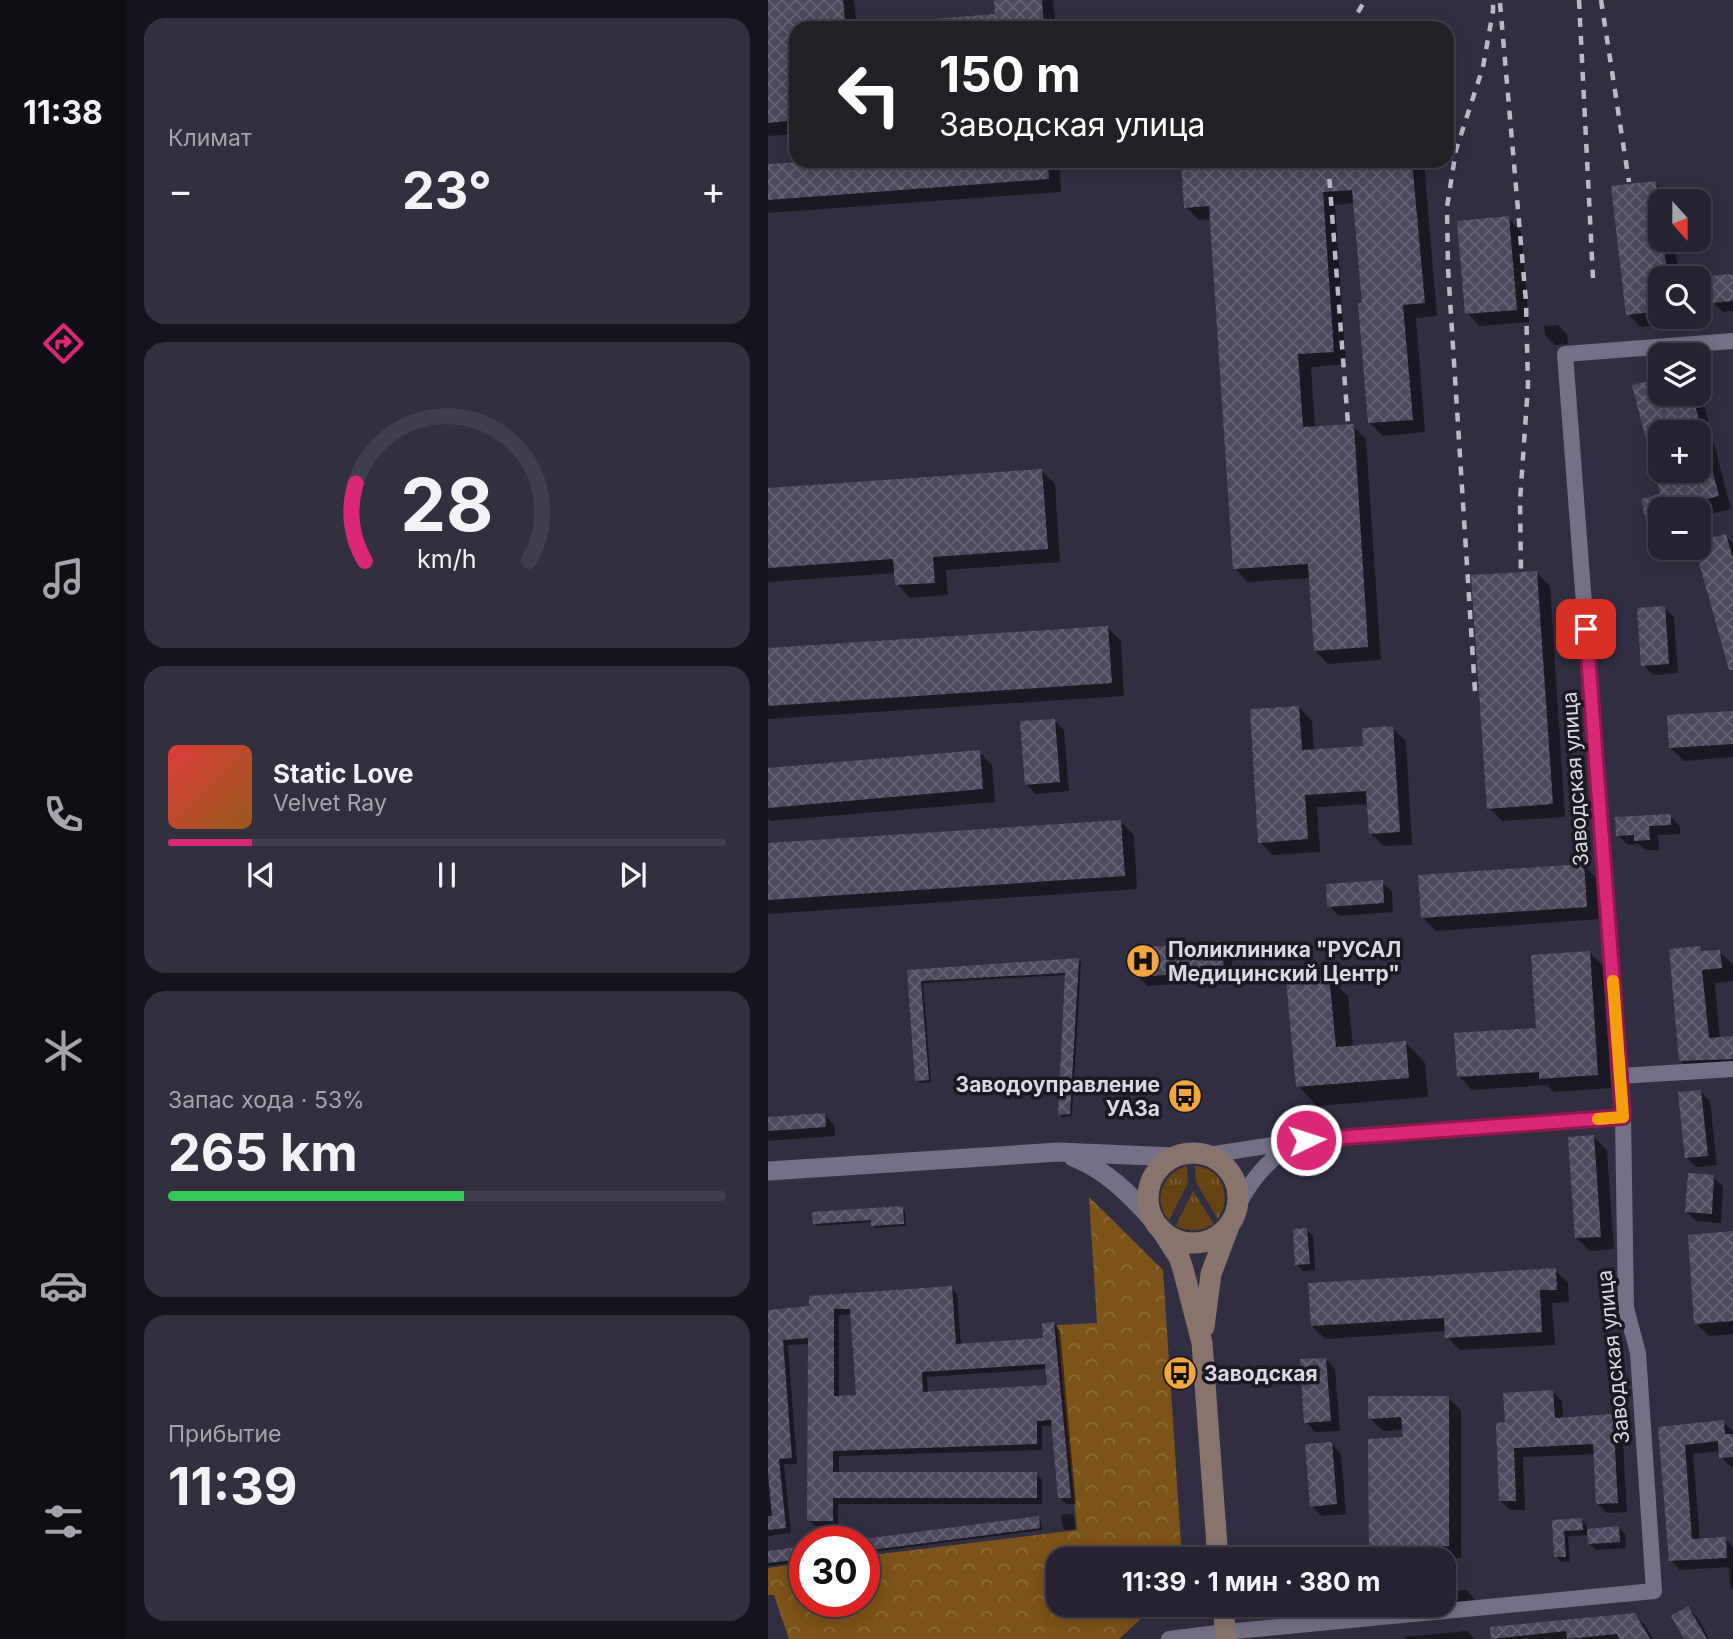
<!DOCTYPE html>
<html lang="ru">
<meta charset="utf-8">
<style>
body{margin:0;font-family:Inter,sans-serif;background:#322f3e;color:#f1f3f6;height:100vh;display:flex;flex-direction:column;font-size:26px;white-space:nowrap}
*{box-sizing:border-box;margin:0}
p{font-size:23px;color:#a4a4ac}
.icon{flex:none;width:38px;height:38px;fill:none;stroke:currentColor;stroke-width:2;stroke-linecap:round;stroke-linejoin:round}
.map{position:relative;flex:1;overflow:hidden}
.side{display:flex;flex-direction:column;gap:18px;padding:18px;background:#15131c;width:642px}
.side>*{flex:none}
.top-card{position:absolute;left:21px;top:21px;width:665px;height:147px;border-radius:21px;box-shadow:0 4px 18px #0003,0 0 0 2px #423f4d;background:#202124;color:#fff;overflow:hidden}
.needle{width:46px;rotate:159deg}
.buttons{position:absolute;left:880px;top:189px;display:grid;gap:14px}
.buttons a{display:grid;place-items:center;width:63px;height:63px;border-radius:14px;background:#262232;box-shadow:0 4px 18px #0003,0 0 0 2px #423f4d;font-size:35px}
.speed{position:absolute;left:21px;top:1526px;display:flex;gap:14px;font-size:35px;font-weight:700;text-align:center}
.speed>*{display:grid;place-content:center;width:91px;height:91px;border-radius:50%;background:#262232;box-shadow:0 4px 18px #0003,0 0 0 2px #423f4d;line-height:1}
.speed .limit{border:10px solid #d22;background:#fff;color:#111}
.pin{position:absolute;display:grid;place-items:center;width:60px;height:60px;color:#fff;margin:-30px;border-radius:14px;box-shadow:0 4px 10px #0006}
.me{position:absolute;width:77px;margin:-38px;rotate:86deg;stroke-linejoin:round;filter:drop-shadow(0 0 5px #0008)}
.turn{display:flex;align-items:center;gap:24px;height:147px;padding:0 35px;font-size:32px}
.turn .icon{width:91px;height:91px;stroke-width:2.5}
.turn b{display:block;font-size:49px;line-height:60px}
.big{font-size:52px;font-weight:700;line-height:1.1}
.side .tile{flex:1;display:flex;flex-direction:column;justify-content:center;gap:10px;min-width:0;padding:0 24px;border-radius:21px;background:#322f3e}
.side .dial{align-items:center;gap:0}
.dial svg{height:182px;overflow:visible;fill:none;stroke:#423f4d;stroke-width:7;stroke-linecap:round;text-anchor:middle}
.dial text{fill:#f1f3f6;stroke:none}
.song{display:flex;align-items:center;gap:21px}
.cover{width:84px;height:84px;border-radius:10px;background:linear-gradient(135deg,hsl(0 70% 55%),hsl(30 70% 35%))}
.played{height:7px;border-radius:4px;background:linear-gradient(90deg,#db2777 15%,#423f4d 15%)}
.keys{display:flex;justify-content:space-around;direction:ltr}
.heat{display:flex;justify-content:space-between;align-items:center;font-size:38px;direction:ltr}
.charge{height:10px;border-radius:5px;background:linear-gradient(90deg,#34c759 53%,#423f4d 0)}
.trip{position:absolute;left:278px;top:1547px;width:410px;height:70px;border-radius:21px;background:#262232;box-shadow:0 4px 18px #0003,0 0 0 2px #423f4d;font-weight:700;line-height:70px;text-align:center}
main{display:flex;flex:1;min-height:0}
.dock{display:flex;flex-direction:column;width:126px;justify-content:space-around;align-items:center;background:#0f0e14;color:#a4a4ac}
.dock .icon{width:49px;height:49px}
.dock .current{color:#db2777}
.dock b{font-size:32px;color:#f1f3f6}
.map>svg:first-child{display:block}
.grass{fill:url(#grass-tufts)}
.forest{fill:url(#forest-crowns)}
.shadow{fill:#0007;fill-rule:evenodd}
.building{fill:url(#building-cross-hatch);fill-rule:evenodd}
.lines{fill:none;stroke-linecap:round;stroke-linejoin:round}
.minor{stroke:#757087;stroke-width:16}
.tertiary{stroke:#757087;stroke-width:19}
.secondary{stroke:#88746d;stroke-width:21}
.rail{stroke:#bcb9c7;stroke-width:4.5;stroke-dasharray:9 9;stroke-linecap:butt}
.route-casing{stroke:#8e194d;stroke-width:18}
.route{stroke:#db2777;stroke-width:12}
.slow{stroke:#f59e0b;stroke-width:12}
.labels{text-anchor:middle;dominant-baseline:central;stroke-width:7;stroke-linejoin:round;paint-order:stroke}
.street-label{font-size:21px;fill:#dad7e4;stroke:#1a1821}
.poi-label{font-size:21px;font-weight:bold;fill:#dad7e4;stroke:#1a1821;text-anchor:start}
</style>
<main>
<nav class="dock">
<b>11:38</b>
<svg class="icon current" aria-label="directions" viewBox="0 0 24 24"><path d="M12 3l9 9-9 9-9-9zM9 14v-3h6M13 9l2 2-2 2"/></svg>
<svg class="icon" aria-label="music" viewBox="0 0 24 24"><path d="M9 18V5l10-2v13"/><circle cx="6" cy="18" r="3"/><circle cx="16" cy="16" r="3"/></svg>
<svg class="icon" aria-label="phone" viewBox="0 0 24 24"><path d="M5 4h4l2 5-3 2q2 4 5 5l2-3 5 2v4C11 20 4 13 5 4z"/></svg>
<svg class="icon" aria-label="climate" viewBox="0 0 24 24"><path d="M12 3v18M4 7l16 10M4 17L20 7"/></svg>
<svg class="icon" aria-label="car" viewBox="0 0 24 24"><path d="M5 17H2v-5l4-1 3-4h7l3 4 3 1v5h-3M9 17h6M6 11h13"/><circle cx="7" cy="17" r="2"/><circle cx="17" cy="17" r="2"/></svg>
<svg class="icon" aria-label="filters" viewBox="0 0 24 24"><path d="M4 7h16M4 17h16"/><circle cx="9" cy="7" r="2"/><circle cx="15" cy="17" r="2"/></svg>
</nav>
<section class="side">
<div class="tile"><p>Климат</p>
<div class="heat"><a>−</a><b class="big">23°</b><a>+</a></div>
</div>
<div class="tile dial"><svg viewBox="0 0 100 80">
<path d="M14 69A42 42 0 1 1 86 69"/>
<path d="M14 69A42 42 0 0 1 10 35" stroke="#db2777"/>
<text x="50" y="56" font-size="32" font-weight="700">28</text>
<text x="50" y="72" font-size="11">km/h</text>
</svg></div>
<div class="tile">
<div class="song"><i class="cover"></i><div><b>Static Love</b><p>Velvet Ray</p></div></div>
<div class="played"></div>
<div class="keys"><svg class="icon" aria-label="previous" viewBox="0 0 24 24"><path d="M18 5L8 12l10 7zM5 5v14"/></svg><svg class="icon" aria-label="pause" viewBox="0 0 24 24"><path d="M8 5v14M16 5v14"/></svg><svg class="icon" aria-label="next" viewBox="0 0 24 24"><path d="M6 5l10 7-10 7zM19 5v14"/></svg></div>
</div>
<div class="tile"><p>Запас хода · 53%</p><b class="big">265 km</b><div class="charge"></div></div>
<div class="tile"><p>Прибытие</p><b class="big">11:39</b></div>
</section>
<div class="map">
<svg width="965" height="1639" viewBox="0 0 965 1639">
<defs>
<pattern id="grass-tufts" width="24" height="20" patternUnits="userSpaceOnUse" patternTransform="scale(1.75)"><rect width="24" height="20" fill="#664313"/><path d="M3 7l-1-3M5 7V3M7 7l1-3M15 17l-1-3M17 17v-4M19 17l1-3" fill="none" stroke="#7b5d35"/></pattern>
<pattern id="forest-crowns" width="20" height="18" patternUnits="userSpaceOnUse" patternTransform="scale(1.75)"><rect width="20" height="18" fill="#7c5318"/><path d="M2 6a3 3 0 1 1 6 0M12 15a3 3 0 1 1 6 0" fill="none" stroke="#8e6b39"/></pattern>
<pattern id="building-cross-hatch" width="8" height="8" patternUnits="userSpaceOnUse" patternTransform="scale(1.75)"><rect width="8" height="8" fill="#4c485d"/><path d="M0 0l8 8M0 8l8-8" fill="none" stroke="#656274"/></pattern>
</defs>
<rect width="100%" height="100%" fill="#322e42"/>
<!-- grass -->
<path class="grass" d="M419,1166L420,1183L401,1220C384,1201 394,1173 419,1166Z
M427,1166C454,1168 465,1197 450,1219L428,1182Z
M425,1191L446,1224C433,1232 421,1232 408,1226Z"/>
<!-- forest -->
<path class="forest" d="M321,1197L395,1270L414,1559H290V1605H388L351,1639H21L6,1595H0V1568L37,1563V1601H96V1556L309,1530L289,1325L329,1323Z"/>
<!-- shadow -->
<path class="shadow" d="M0,0H86L89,27L229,15L227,0H285L288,28H28V134L0,136Z
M72,161H291L293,192L0,213V166Z
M415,161H654L656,163L669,316L648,318L657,432L615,436L602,423L596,304L587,203L567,205L578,364L543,367L547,428L585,426L598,439L613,660L560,664L547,650L542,578L480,582L467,569L444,219L431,220L418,207Z
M888,183L901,196V201H892V240H906L911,278H892V317H915L916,322L873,327L860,314Z
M740,218L753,231L761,322L712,326L699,313Z
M965,276V311L955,312L946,303Z
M790,325L799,334L800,344L787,345L777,335L776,326Z
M892,379V394H931V386L963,509L931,517V509H892V540L882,529L894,496L866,386ZM892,432H931V471H892Z
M274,471L287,484L292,562L178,570L180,595L142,598L129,584L128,573L0,582V490Z
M957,535L965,543V669L962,667L929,548H931V543Z
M769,573L782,586L797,817L734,821L721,808Z
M896,608L906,617L910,673L885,675L875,665Z
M339,627L353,641L356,696L0,719V650Z
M531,707L544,721L546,751L597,747L624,728L638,741L644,845L616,846L602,833L601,804L549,807L552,852L505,855L492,842Z
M965,712V757L916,761L903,748Z
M286,720L296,730L301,791L268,794L258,784Z
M211,752L224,765L227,802L3,821L0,818V770Z
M902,816L912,826V834L890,835L891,850H877L871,844L860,845L850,835Z
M353,822L366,835L369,889L0,914V845Z
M816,865L829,879L832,919L668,931L654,917Z
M614,882L624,892L625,912L571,916L561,906Z
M453,943L463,953L465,980L380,986L370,976Z
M932,948L937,953L951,951L965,965V981L947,983L952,1039L965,1038V1072L926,1074L913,1061Z
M822,953L835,966L843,1088L786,1092L779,1085L704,1090L691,1076L770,1029Z
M310,960L313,962L304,1116L294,1117L292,1114L299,975L155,983L163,1082L152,1083L149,1080L141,972Z
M560,977L580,996L585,1048L638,1043L657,1063L660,1097L549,1106L530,1086Z
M933,1092L942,1101L949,1165L928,1167L918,1157Z
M57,1115L66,1125L67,1136L0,1141V1119Z
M826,1137L839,1150L846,1249L822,1251L808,1238Z
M945,1177L955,1186L953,1223L928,1221L919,1212Z
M134,1208L137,1210L138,1226L107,1228L105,1225V1222L49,1226L47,1223Z
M539,1230L545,1236L547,1270L535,1271L529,1265Z
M965,1233V1334L941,1336L928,1323Z
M787,1270L800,1283L801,1302L784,1303L787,1345L692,1350L679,1337V1331L557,1339L544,1326Z
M183,1288L189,1294L193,1346L277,1340L286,1324L292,1330L308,1504H298L292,1498L285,1426H274V1450L71,1456V1474H268L274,1480V1504H70V1526H47L41,1520L42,1344L20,1345L29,1464H16L23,1533L0,1536V1311ZM84,1314L89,1397L71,1398V1315ZM280,1369L281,1387L160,1393L159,1377Z
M558,1359L567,1369L572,1431L547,1432L538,1422Z
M784,1391L794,1401L795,1419L845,1416L854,1426L859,1512L839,1513L829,1503L827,1454L755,1457L757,1510H742L733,1501L739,1424Z
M680,1398L693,1410V1558L609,1559L608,1551L603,1545L636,1438V1429L615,1431L602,1418Z
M955,1422L965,1431V1467H963L953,1457V1451L925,1454L932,1540L957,1539L965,1547V1590L963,1588L961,1567L912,1570L902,1560L892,1428Z
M564,1444L573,1454L578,1514L554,1516L544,1506Z
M304,1514L306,1517L307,1529L297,1530L295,1527L293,1515Z
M270,1518L273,1521L274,1530L96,1553V1542H87Z
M814,1520L819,1525V1530L851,1528L857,1534L858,1548L828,1550L822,1544L821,1535L800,1536L802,1561L793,1562L788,1556L785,1521Z
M37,1548V1561L0,1566V1553Z
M698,1590L707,1600L708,1608L623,1616L614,1606L676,1605V1592Z
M489,1605H509L510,1615L496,1617L490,1611Z
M920,1608L930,1618L941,1639H918Z
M867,1615L877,1625L885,1639H725L724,1628Z
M699,1631L707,1639H637L636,1637Z"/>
<!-- building -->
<path class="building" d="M0,0H75L78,28H28V120L0,123Z
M226,0H274L276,28H155V20L227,14Z
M48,161H280L281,179L0,200V164Z
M413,161H644L657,303L635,305L645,420L600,423L590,303H594L584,190L555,192L566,352L530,354L535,427L586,424L600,647L546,651L540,564L465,569L441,206L416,208Z
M888,181L892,217V240H895L900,278H892V311L858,315L843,186Z
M741,216L749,310L697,314L689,221Z
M965,274V301L944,303L941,276Z
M892,378V394H924L934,432H892V471H931V435H935L951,496L900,509H892V527L880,530L873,499L892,494L864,385Z
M274,469L280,549L165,557L167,583L127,585L125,559L0,568V488Z
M958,534L965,558V670H961L927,548H931V541Z
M769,571L785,804L719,809L703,575Z
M897,606L901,664L873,666L869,608Z
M340,626L344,683L0,706V648Z
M531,706L534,750L595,746L594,728L625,726L632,832L601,834L598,791L537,795L540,839L490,843L482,709Z
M965,711V744L901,748L899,715Z
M287,719L292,782L257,785L252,721Z
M212,750L215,789L0,808V768Z
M903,814V825L881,826L882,840L866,841V835L848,836L847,817Z
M353,820L357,876L0,900V843Z
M816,864L819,907L653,918L650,875Z
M615,880L616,903L559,907L558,884Z
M454,941L456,971L368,977L366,948Z
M932,946L933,951L952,950L954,968L934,970L941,1038L965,1036V1059L911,1061L901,949Z
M822,951L830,1075L771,1079V1072L689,1077L686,1033L768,1028L763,955Z
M311,958L302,1114L290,1115L297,973L153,981L161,1080L147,1081L139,970Z
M561,975L568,1047L638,1041L641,1078L528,1087L518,979Z
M933,1090L940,1156L917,1158L910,1092Z
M57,1113L58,1127L0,1131V1117Z
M826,1135L833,1237L807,1238L800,1137Z
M920,1173L946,1175L944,1214L917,1212Z
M135,1206L136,1224L103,1226V1220L45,1224L44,1212Z
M539,1228L542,1264L527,1265L525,1229Z
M965,1231V1321L926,1324L920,1235Z
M788,1268L789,1290H772L774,1332L677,1338L676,1318L543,1326L540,1283Z
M184,1286L188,1344L275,1338L274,1323L286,1322L303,1498H290L283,1420L269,1421V1444L65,1451V1472H269V1498H65V1521H39L40,1338L15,1340L24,1458L11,1459L18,1528L0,1530V1516H4L0,1474V1310L41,1306V1296ZM66,1309H82L88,1395L66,1396ZM277,1364L279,1385L155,1392L154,1372Z
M558,1358L563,1421L536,1423L532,1359Z
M785,1390L787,1418L845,1414L850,1503L828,1504L825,1444L746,1448L748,1501H731L728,1423L737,1422L735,1393Z
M600,1396H681V1546H658L659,1559H613V1546H601L600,1439L635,1437L633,1417L600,1419Z
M956,1420L957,1434H965V1457L951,1458L950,1441L917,1445L924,1539L958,1537L959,1558L901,1561L890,1427Z
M564,1442L569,1504L542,1507L537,1444Z
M271,1516L272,1528L96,1551V1539Z
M814,1518L815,1530L796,1531L798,1557H786L784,1520Z
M851,1526L852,1542L820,1544L819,1529Z
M37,1546V1559L0,1563V1551Z
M920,1606L939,1639H916L903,1616Z
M867,1613L882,1639H851L849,1634L799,1639L798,1631L723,1639L722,1627Z"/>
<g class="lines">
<!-- minor -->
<path class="minor" d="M852,1076L965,1069
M440,1155L538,1140L855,1117
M470,1205C483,1181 502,1156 528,1144
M401,1639L457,1632L886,1591L870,1353L858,1308L855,1117L797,354L965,341"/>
<!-- tertiary -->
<path class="tertiary" d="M305,1157C340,1171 362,1195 387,1222
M0,1171L291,1152L407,1157"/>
<!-- secondary -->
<path class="secondary" d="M380 1198a45 45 0 1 1 90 0a45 45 0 1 1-90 0Z
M393,1229L411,1257L415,1269L434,1343L450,1559
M436,1327L443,1274L461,1226
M455,1605L458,1639"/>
<!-- rail -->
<path class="rail" d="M811,0L825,278
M833,0L861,182
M732,3L758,302L760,385L752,501L753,572
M581,28L597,0
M560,161L580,424
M707,691L680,268L679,207L688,150L715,67L725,11V0"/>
</g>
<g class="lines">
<!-- route casing -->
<g class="route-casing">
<path id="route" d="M538,1140L855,1117L818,629"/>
</g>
<!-- route -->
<use href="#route" class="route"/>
<!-- slow -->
<path class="slow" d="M830,1119L855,1117L845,981"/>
</g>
<!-- icons -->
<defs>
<g id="hospital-disc" transform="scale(1.75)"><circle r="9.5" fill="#f1a63f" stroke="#1a1821"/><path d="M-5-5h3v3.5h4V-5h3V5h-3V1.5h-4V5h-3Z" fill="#111"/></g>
<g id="bus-disc" transform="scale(1.75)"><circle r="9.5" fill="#f1a63f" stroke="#1a1821"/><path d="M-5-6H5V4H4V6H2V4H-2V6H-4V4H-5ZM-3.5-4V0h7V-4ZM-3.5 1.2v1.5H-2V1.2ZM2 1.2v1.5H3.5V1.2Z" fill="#111"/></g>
</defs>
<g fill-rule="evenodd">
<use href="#hospital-disc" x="375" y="961"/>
<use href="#bus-disc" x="417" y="1096"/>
<use href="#bus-disc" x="412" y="1373"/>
</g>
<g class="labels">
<!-- street labels -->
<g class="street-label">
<text transform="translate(807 779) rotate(-94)">Заводская улица</text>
<text transform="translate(845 1357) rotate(-96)">Заводская улица</text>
</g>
<!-- poi labels -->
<g class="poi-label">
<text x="400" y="949">Поликлиника "РУСАЛ<tspan x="400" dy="24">Медицинский Центр"</tspan></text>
<text x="392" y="1084" text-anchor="end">Заводоуправление<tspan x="392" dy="24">УАЗа</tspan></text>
<text x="436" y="1373">Заводская</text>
</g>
</g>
</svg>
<div class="buttons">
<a><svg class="needle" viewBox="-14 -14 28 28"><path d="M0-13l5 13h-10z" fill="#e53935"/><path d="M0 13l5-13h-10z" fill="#a4a4ac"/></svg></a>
<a><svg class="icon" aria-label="search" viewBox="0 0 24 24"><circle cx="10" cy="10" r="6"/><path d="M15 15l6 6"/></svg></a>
<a><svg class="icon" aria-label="layers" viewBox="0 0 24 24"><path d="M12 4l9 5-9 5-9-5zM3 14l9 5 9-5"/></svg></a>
<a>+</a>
<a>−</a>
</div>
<div class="speed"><div class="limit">30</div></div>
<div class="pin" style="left:818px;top:629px;background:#d93025"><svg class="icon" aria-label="arrive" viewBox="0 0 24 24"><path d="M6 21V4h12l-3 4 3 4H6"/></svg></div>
<svg class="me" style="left:538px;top:1140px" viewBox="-20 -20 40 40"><circle r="17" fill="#db2777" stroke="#fff" stroke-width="3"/><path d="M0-11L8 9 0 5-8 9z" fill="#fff"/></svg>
<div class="trip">11:39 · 1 мин · 380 m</div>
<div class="top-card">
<div class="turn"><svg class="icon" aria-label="left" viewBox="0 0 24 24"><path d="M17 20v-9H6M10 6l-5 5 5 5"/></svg><div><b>150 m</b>Заводская улица</div></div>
</div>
</div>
</main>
